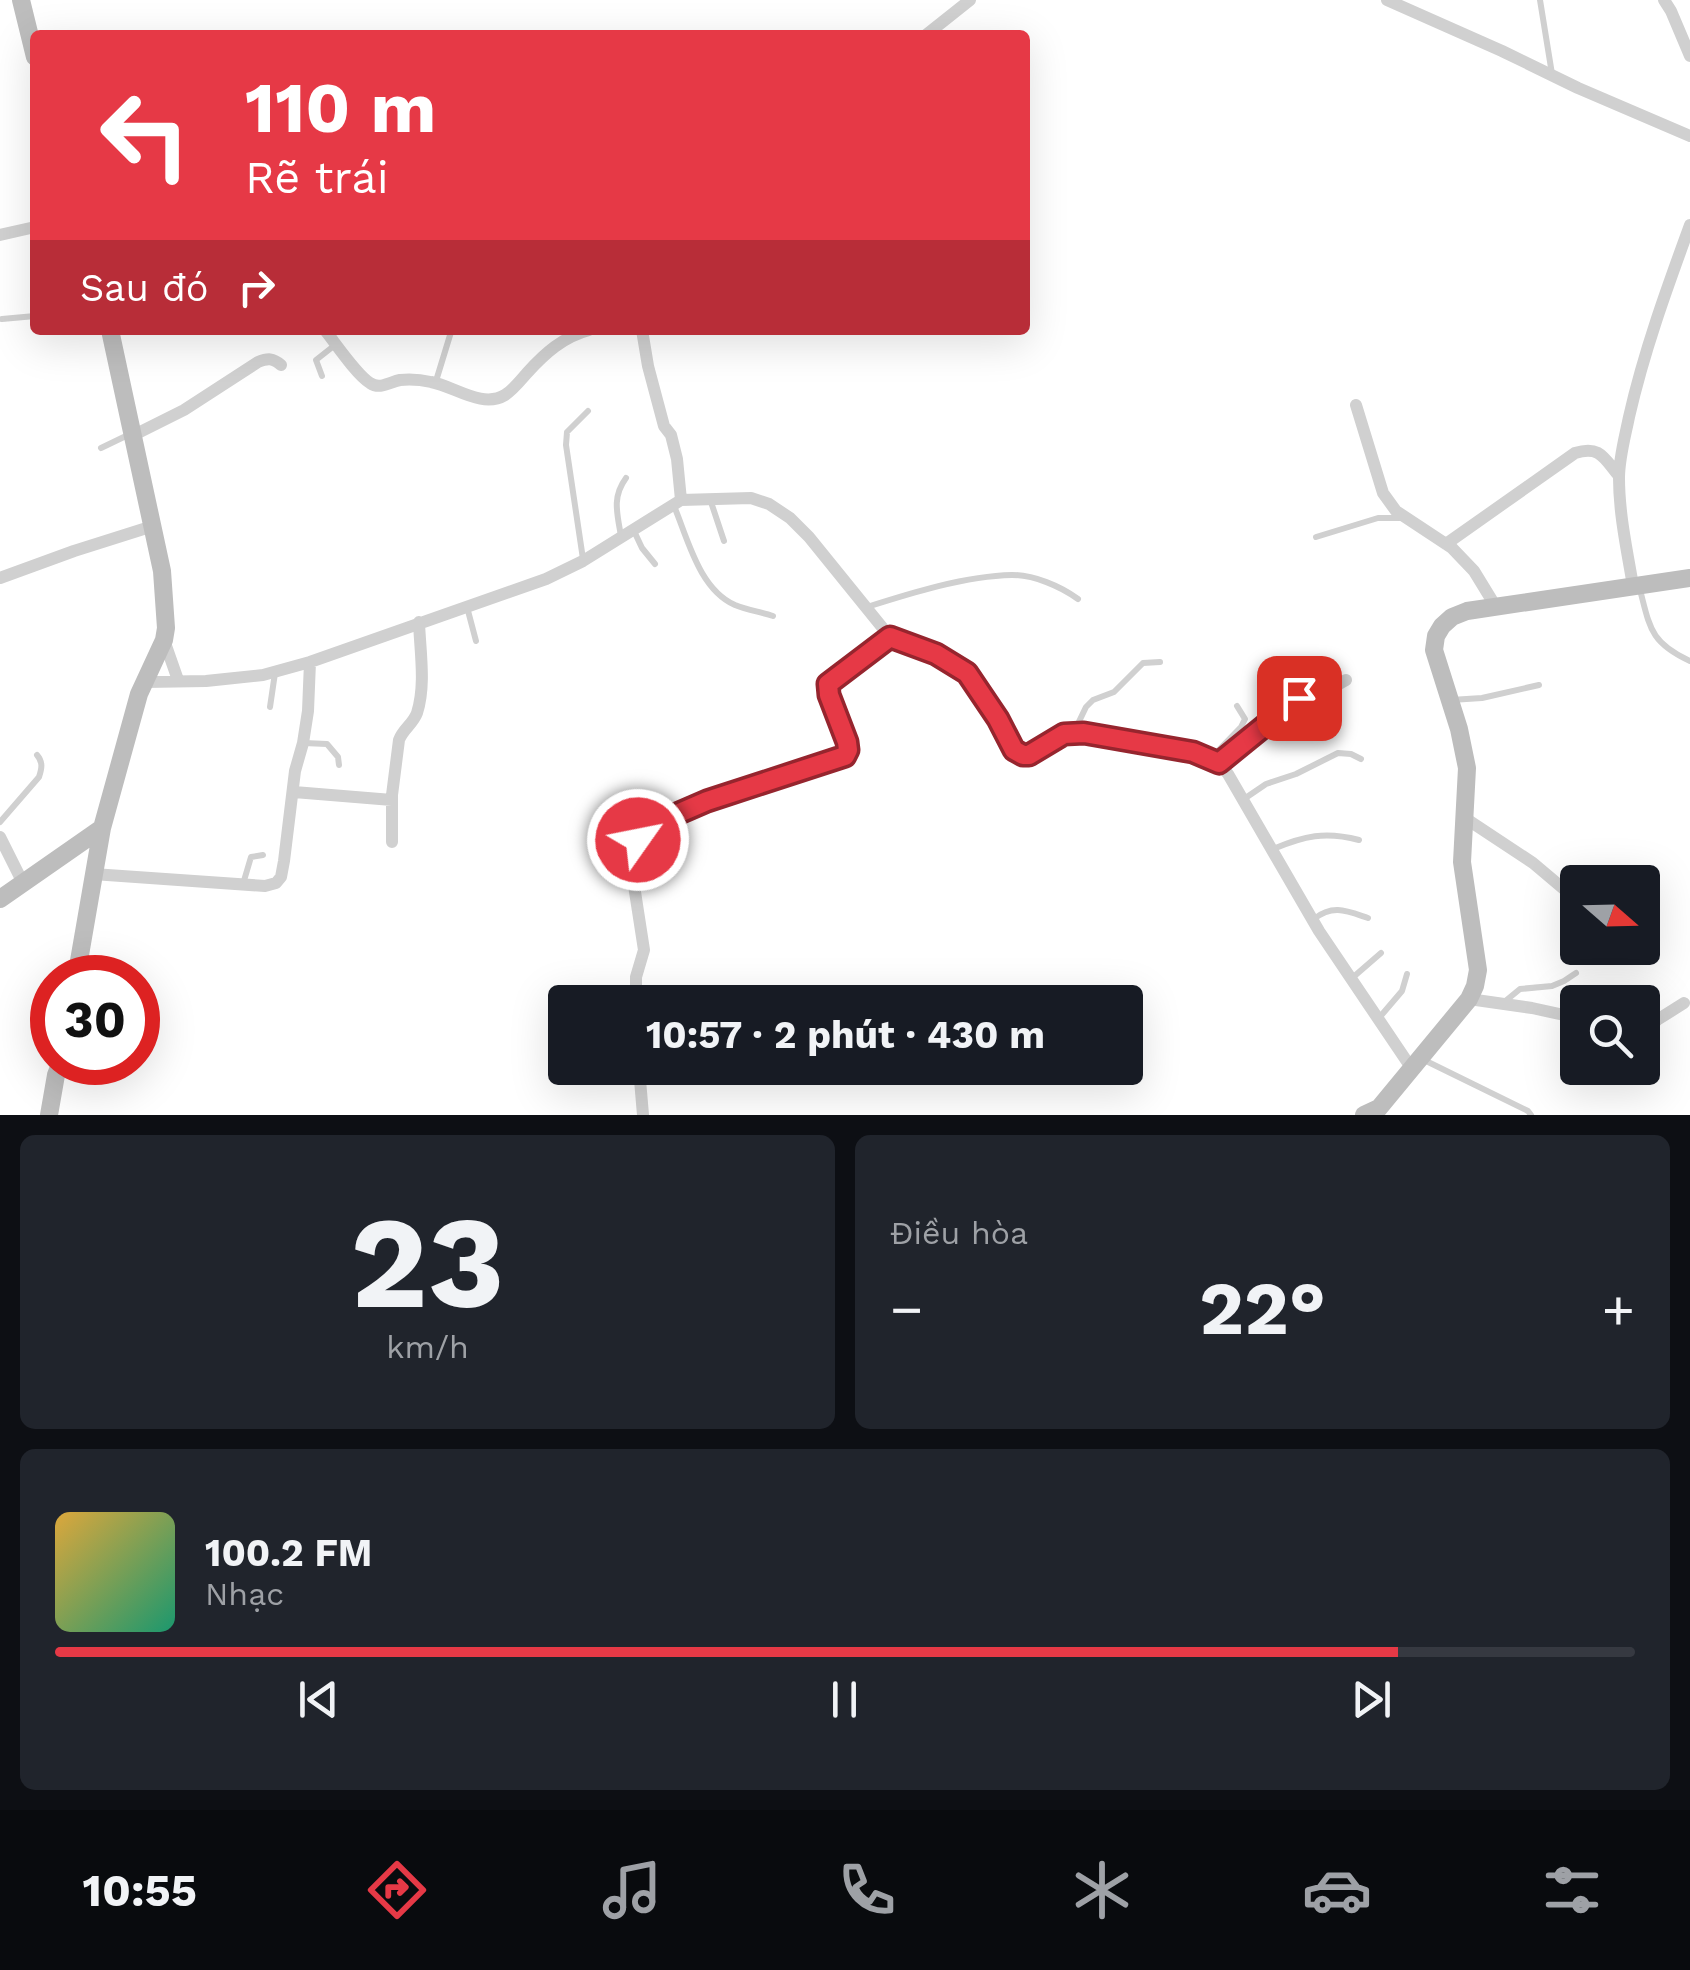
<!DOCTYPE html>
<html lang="vi">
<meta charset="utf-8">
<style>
body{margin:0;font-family:"Work Sans",sans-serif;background:#20242c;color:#f1f3f6;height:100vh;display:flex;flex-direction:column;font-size:38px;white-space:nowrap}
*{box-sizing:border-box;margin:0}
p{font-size:32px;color:#9ea1a6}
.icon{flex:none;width:55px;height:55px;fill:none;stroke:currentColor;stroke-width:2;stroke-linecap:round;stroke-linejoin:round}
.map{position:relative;height:1115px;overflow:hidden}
.sheet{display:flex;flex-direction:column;gap:20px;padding:20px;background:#0d0f14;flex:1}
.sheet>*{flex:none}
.top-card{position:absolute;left:30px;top:30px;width:1000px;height:305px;border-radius:10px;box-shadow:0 10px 40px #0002;background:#e63946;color:#fff;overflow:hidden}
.needle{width:65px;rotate:110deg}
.controls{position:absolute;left:1560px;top:865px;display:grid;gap:20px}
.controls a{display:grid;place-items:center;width:100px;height:100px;border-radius:10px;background:#171b24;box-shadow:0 10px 40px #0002;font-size:50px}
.speed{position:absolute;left:30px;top:955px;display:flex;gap:20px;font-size:50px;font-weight:700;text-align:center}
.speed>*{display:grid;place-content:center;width:130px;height:130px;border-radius:50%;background:#171b24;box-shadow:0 10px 40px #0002;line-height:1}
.speed .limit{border:15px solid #d22;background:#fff;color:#111}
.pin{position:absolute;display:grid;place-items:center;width:85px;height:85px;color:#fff;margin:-42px;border-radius:20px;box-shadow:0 5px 15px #0006}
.me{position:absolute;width:110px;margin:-55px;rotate:57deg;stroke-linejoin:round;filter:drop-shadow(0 0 8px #0008)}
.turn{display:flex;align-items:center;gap:35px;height:210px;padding:0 50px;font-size:45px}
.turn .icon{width:130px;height:130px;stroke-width:2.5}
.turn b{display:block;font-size:70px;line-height:85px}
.then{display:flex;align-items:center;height:95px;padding:0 50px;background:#0003;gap:20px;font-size:38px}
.big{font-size:75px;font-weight:700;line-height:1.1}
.sheet .tile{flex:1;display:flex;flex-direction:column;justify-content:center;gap:15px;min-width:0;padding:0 35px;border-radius:15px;background:#20242c}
.sheet .dial{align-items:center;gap:0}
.dial b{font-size:130px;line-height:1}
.song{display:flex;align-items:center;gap:30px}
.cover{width:120px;height:120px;border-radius:15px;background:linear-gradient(135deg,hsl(40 70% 55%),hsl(160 70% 35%))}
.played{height:10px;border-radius:5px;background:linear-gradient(90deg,#e63946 85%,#363941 85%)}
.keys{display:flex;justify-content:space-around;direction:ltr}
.heat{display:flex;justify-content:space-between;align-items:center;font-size:55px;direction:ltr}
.sheet .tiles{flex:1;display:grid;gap:20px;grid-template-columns:1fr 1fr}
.tile:last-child{grid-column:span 2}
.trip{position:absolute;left:548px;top:985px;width:595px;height:100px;border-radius:10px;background:#171b24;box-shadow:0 10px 40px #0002;font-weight:700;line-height:100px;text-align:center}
.dock{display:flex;height:160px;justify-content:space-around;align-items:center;background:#090b0e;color:#9ea1a6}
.dock .icon{width:70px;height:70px}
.dock .active{color:#e63946}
.dock b{font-size:45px;color:#f1f3f6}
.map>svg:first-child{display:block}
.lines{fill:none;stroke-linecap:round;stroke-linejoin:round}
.lane{stroke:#d0d0d0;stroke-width:6}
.street{stroke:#d0d0d0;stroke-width:12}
.secondary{stroke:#bdbdbd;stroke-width:18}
.route-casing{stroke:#96252e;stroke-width:25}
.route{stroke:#e63946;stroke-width:18}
</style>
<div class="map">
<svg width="1690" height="1115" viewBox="0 0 1690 1115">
<rect width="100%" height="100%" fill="#fff"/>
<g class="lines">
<!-- lane -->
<path class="lane" d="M1540,0L1552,74
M2,319L35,316
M322,376L316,360L335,345
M436,381L451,332
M101,448L128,435
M710,499L724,541
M674,506C688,539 699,589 735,605C747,610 761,612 773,616
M634,531L642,548L655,564
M621,536C617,513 612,497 626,478
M1316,537L1378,518H1400
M583,559L566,445L567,432L588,411
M1639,586C1650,627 1649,642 1690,661
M467,607L476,641
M867,607C911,593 965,576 1012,575C1034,575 1060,586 1078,599
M1451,700L1482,698L1539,685
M270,707L275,673
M1074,732L1086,707L1093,700L1114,692L1143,663L1160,662
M304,743L327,744L338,757L339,765
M1211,758L1241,727L1245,719L1237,706
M1244,799L1266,784L1296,774L1338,753L1351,754L1361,759
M0,822L39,777C42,768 43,762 37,755
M1273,849C1304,836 1325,831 1359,840
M1581,882L1595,872L1606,873
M243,884L251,857L263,855
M1642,914L1654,907
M1314,919C1333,904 1347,911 1368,918
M1351,979L1381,953
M1503,1003L1520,989L1552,986L1564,981L1576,973
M1379,1018L1402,991L1407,974
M1422,1059L1528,1111L1531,1115"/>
<!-- street -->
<path class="street" d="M1387,0L1502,51L1578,88L1690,136
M1664,0L1671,11L1690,56
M926,35L970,0
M0,235L35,227
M325,330C336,344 356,374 370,383C380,390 390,382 400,380C410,379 422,380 431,382C454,386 482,409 505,395C513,390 520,381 527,373C545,353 563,337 589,330
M642,330L648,366L664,426L671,435L677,459L681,500
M1356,405L1383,493L1396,511L1452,548L1474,571L1496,607
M134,435L184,410L258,362C268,358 273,358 281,365
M1446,544L1575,453C1600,445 1604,458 1619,476
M0,578L74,551L153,526
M1633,586C1627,550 1619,514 1619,478C1619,458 1625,437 1629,417C1644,351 1667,288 1690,225
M164,640L178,680
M145,682L206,681L263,675L310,662L546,579L583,561L681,500L751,498L769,504L790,518L809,537L890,637L935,654L955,664L967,673L998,719L1014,749L1023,755H1029L1064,734L1084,733L1193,752L1219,763L1228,774L1319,931L1412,1069
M1219,763L1299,697L1323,693L1346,680
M294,792L392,800
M1465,818L1533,863L1578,901
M0,837L23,883
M392,842V795L399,740C403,729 413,724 417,713C426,685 420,651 419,622
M93,874L265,886L276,883L281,877L284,861L295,771L303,743L308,711L310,662
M1642,946L1644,947
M1469,999L1532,1008L1578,1018
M636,1002V977L644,950L631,866L630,852L637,840L670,817L707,801L845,756L848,749L847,741L829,695L828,684L890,637
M1642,1034L1657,1020L1684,1003
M639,1068L643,1115"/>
<!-- secondary -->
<path class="secondary" d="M21,0L35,57
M0,899L102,828
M76,978L102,828L139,694L164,640L166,628L162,571L110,330
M49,1115L56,1075L61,1062
M1364,1115L1379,1108L1469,999L1475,986L1478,970L1462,862L1467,768L1459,729L1434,650L1436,636L1442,626L1452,617L1467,611L1690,578"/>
</g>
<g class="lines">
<!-- route casing -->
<g class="route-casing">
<path id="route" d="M638,840L670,817L707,801L845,756L848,750L847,742L829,695L828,684L890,637L936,654L967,673L998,719L1014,750L1023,755H1029L1064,734L1084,733L1193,752L1219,763L1299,698"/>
</g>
<!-- route -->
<use href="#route" class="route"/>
</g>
</svg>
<div class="controls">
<a><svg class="needle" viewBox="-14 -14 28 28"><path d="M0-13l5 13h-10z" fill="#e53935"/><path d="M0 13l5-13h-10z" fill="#9ea1a6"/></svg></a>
<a><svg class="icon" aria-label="search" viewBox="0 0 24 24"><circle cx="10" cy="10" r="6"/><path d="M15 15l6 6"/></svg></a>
</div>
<div class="speed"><div class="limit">30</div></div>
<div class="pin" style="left:1299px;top:698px;background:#d93025"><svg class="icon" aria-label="arrive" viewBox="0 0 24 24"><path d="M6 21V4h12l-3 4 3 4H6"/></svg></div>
<svg class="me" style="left:638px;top:840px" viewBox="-20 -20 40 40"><circle r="17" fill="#e63946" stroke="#fff" stroke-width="3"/><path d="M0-11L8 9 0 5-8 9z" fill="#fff"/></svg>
<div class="trip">10:57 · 2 phút · 430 m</div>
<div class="top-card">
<div class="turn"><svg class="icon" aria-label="left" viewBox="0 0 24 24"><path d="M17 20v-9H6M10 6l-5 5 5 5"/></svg><div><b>110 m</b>Rẽ trái</div></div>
<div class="then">Sau đó<svg class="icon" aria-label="right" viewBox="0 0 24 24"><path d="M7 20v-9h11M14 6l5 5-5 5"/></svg></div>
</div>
</div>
<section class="sheet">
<div class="tiles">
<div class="tile dial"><b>23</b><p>km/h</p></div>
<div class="tile"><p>Điều hòa</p>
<div class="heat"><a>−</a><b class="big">22°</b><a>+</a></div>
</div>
<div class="tile">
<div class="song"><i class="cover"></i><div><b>100.2 FM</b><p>Nhạc</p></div></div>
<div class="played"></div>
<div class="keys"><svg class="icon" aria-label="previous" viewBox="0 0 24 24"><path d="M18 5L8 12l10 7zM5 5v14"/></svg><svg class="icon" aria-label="pause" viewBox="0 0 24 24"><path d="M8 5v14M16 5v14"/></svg><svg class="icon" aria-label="next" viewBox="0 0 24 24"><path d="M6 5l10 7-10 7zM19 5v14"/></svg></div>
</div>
</div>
</section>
<nav class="dock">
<b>10:55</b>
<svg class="icon active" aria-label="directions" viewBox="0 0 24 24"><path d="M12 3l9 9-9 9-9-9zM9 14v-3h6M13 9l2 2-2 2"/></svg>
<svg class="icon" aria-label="music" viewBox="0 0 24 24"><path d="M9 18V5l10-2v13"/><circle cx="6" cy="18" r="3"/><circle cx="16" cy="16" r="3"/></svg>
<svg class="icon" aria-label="phone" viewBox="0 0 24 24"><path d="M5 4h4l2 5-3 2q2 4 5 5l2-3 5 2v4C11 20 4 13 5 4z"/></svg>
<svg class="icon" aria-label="climate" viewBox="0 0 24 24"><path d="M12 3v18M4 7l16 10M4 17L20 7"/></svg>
<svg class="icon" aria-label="car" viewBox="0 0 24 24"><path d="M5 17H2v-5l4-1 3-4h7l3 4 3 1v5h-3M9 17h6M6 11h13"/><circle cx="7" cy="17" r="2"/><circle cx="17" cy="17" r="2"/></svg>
<svg class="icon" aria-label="filters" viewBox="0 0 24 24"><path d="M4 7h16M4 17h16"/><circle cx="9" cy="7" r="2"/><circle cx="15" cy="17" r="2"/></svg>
</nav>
